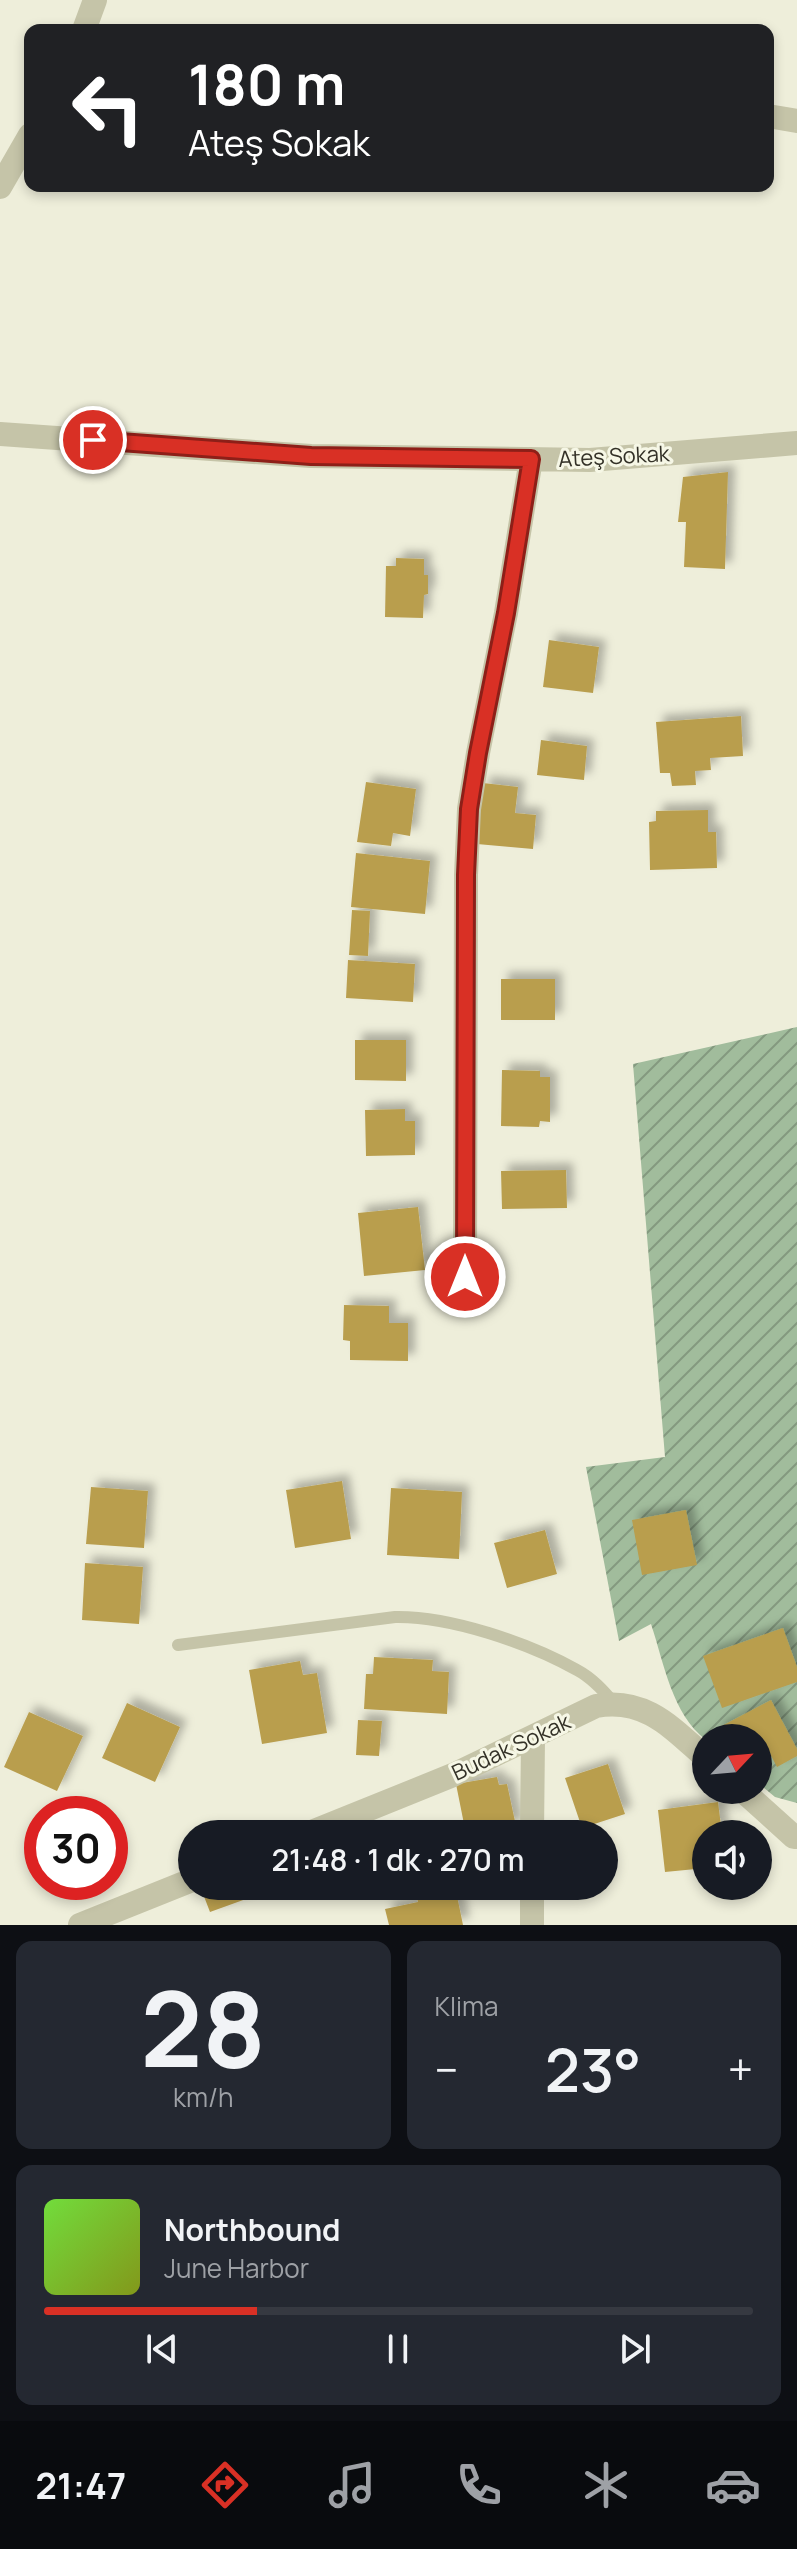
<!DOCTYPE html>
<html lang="tr">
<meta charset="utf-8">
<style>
body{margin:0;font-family:Manrope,sans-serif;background:#242831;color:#f1f3f6;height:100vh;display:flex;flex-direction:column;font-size:30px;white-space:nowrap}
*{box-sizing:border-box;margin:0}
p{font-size:26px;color:#9ea1a6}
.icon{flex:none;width:44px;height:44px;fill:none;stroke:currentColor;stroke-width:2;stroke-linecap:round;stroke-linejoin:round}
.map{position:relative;height:1925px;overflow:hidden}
.side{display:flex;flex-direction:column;gap:16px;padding:16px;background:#0d0f14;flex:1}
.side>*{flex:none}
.hud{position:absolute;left:24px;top:24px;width:750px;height:168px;border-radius:16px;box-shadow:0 4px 12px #0003;background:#202124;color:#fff;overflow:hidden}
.needle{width:52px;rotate:64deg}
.controls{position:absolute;left:692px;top:1724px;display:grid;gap:16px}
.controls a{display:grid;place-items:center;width:80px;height:80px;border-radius:50%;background:#171b24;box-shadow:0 4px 12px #0003;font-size:40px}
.speed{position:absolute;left:24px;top:1796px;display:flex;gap:16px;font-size:40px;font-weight:700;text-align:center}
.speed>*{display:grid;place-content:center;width:104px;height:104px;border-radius:50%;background:#171b24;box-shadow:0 4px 12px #0003;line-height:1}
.speed .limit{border:12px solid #d22;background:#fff;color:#111}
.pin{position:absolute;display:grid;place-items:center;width:68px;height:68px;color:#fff;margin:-34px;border:4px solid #fff;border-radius:50%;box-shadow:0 2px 8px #0007}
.me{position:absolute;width:88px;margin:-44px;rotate:0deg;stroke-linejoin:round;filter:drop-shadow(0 0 6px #0008)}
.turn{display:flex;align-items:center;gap:28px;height:168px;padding:0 32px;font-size:36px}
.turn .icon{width:104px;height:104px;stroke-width:2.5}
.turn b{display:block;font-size:56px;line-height:68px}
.big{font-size:60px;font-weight:600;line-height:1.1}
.side .card{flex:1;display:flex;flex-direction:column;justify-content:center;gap:12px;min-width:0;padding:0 28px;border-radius:16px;background:#242831}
.side .dial{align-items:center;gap:0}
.dial b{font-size:104px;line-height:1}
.song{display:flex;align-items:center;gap:24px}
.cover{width:96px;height:96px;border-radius:12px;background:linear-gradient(135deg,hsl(100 70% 55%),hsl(70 70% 35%))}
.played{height:8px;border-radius:4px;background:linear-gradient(90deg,#d93025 30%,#363941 30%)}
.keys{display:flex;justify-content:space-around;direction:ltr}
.heat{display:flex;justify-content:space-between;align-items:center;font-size:44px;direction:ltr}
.side .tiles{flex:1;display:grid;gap:16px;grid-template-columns:1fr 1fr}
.card:last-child{grid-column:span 2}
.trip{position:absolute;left:178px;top:1820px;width:440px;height:80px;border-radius:40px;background:#171b24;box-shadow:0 4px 12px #0003;font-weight:600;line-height:80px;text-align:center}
.tabs{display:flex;height:128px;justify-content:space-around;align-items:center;background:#090b0e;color:#9ea1a6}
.tabs .icon{width:56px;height:56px}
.tabs .on{color:#d93025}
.tabs b{font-size:36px;color:#f1f3f6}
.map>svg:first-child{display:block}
.garden{fill:url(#garden-furrows)}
.building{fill:#b99e4e;filter:url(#shadow)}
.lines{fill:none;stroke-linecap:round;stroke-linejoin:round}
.lane{stroke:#c5c4a8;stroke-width:12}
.street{stroke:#c5c4a8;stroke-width:24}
.route-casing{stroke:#8d1f18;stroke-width:20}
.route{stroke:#d93025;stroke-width:14}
.labels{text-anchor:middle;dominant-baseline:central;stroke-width:6;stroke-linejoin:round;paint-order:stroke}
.street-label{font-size:22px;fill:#333127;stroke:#f6f7e6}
</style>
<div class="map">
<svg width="797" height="1925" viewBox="0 0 797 1925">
<defs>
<pattern id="garden-furrows" width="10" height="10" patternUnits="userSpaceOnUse" patternTransform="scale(2)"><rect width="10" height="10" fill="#a1bc9c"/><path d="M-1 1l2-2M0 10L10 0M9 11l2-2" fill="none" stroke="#84997f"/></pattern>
<filter id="shadow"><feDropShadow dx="7" dy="-7" stdDeviation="4" flood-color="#0004"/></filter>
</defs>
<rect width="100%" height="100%" fill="#eeeeda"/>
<!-- garden -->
<path class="garden" d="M797,1027V1803L775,1797L758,1783V1738H706V1740C672,1714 664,1663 651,1624L619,1641L586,1467L665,1457L633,1064Z"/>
<!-- building -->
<path class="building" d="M728,472L725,569L684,567L686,522H678L683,477Z
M396,558L424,559V575H428V594L424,595L423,618L385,617L386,566H396Z
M549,640L599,647L593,693L543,687Z
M741,716L743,756L710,758L711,770L695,771L696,785L672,786L670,773H660L656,722Z
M541,740L587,746L584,780L537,775Z
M366,782L416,789L410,836L393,833L391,846L357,842Z
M483,783L518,787L515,813L536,815L533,849L477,844Z
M708,810V832H716L717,868L650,870L649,822L656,821V811Z
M356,853L430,861L425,914L351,907Z
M352,910L370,911L368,956L349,955Z
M348,960L415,964L413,1002L346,998Z
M501,979H555V1020H501Z
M355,1040H406V1081L355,1080Z
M502,1070L540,1071V1077H550V1122L540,1121L539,1127L501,1126Z
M405,1109V1121H415V1155L366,1156L365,1110Z
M566,1170L567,1208L502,1209L501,1171Z
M418,1207L425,1270L364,1276L358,1213Z
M344,1305L389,1306V1323H408V1361L350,1360V1341L343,1340Z
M342,1481L351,1539L295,1548L286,1490Z
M91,1487L148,1491L144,1548L86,1544Z
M391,1488L462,1492L459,1559L387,1555Z
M686,1510L697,1565L642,1575L632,1520Z
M545,1530L557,1574L507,1588L494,1543Z
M85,1563L143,1567L139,1624L82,1620Z
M783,1628L797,1667V1682L722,1708L703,1656Z
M374,1657L433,1660L432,1671L449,1672L447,1714L364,1709L366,1674H373Z
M300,1661L303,1675L317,1673L327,1733L262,1744L249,1670Z
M771,1700L797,1749V1756L777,1767L765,1744L758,1748V1738H720L716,1729Z
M127,1703L180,1727L155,1782L102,1758Z
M29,1712L83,1736L57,1791L4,1767Z
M358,1720L382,1721L379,1756L356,1755Z
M608,1764L625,1814L582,1828L565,1778Z
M497,1777L499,1785L507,1784L516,1826L466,1834L456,1784Z
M718,1802L722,1834H706V1868L665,1872L658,1810Z
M200,1886H242L246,1899L210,1912Z
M438,1888L440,1895L456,1891L463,1925H389L385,1909L418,1902L416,1893Z"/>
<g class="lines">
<!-- lane -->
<path class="lane" d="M178,1645L395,1617C450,1616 529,1643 577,1670C592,1678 603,1690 614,1703"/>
<!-- street -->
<path class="street" d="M84,30L95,0
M768,116L797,121
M0,187L30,135
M0,434L311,456L590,460L797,443
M465,1277L466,875L469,809L478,753L506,613L531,459
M742,1790L794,1837H797
M307,1834L453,1775L596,1706C645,1697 672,1728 706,1758
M532,1834L533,1738
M80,1925L192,1880
M532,1925V1886"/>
</g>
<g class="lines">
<!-- route casing -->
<g class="route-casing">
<path id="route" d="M93,440L311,456L531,459L506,613L478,753L469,809L466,875L465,1277"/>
</g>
<!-- route -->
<use href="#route" class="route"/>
</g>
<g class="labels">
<!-- street labels -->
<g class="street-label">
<text transform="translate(614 456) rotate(-3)">Ateş Sokak</text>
<text transform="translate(511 1747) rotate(-25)">Budak Sokak</text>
</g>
</g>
</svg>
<div class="controls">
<a><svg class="needle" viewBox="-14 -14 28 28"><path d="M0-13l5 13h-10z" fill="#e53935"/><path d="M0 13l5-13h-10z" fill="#9ea1a6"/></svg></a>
<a><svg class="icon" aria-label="sound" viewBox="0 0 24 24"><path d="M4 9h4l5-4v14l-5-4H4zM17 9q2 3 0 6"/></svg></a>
</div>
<div class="speed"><div class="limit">30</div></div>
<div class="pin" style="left:93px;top:440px;background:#d93025"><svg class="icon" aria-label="arrive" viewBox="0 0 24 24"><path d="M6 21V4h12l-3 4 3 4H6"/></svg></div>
<svg class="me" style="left:465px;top:1277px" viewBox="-20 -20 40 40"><circle r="17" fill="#d93025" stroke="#fff" stroke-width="3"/><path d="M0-11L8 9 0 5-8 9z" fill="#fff"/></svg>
<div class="trip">21:48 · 1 dk · 270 m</div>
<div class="hud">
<div class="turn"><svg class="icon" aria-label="left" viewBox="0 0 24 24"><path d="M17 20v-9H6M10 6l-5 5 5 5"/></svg><div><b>180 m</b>Ateş Sokak</div></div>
</div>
</div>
<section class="side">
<div class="tiles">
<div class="card dial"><b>28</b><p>km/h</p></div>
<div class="card"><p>Klima</p>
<div class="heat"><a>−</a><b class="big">23°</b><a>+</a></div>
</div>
<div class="card">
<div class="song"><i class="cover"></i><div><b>Northbound</b><p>June Harbor</p></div></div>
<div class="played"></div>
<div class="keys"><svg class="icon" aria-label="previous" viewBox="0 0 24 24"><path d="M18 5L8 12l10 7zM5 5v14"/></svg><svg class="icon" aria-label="pause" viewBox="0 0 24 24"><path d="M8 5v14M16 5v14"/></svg><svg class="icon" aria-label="next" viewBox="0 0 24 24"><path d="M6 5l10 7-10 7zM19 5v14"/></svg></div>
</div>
</div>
</section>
<nav class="tabs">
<b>21:47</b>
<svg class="icon on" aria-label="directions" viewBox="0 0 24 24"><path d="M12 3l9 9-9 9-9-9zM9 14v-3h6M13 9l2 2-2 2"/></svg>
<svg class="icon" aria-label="music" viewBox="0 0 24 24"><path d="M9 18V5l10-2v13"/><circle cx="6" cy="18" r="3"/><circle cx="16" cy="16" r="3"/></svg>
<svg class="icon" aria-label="phone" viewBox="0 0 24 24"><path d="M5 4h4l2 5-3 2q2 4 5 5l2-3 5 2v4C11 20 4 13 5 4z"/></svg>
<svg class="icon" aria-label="climate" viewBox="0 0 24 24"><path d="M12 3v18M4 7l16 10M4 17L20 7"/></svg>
<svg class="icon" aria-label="car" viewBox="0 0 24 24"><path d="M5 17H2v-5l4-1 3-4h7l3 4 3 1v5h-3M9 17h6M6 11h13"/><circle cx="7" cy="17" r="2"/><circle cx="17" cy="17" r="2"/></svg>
</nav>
